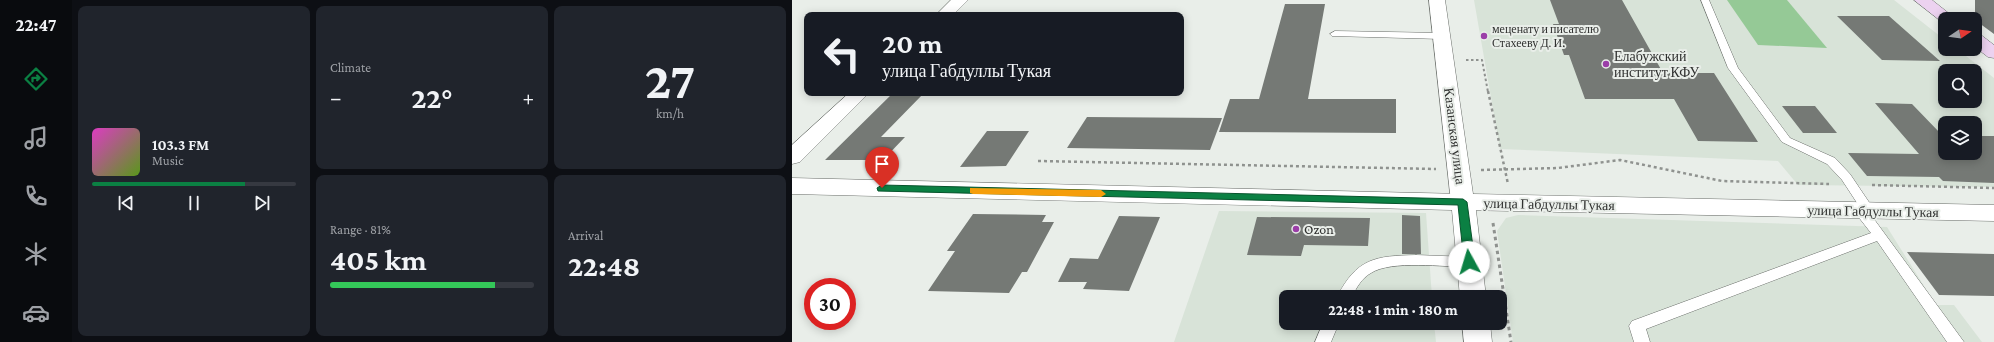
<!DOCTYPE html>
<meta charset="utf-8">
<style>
body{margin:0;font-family:"Crimson Pro",serif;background:#20242c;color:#f1f3f6;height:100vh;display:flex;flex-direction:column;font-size:15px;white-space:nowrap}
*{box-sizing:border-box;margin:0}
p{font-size:13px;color:#9ea1a6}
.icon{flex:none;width:22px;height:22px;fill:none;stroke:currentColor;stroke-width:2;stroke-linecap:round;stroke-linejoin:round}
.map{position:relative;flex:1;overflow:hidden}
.sheet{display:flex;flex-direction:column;gap:6px;padding:6px;background:#0d0f14;width:720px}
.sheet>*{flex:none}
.guide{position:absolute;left:12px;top:12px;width:380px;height:84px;border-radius:8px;box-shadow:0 2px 10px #0003;background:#171b24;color:#f1f3f6;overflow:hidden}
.needle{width:26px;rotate:77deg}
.tools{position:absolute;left:1146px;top:12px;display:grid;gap:8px}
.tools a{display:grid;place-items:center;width:44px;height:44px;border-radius:8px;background:#171b24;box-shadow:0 2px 10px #0003;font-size:20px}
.speed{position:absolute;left:12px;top:278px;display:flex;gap:8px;font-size:20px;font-weight:700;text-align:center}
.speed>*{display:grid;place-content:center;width:52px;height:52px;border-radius:50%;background:#171b24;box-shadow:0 2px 10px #0003;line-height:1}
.speed .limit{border:6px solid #d22;background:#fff;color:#111}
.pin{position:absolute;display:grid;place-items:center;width:34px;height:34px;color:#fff;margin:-41px -17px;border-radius:50% 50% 50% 0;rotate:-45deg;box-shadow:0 0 4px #0007}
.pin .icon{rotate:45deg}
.me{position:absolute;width:44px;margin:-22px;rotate:354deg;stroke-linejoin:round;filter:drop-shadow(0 0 3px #0008)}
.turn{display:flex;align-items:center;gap:14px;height:84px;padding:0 12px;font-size:18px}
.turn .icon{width:52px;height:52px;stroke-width:2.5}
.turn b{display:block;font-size:28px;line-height:34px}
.big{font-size:30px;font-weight:700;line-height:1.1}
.sheet .widget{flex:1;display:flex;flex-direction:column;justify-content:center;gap:6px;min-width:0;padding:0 14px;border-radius:8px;background:#20242c}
.sheet .dial{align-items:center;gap:0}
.dial b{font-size:52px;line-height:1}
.song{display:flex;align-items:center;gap:12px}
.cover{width:48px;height:48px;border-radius:6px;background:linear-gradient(135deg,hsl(310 70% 55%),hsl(90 70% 35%))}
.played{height:4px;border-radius:2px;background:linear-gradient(90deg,#0b8043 75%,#363941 75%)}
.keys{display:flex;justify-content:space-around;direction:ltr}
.heat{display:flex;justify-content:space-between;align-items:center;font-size:22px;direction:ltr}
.charge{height:6px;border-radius:3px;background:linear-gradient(90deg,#34c759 81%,#363941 0)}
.sheet .tiles{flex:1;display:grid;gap:6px;grid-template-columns:repeat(3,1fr)}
.widget:first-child{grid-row:span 2}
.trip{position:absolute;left:487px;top:290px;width:228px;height:40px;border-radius:8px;background:#171b24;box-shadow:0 2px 10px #0003;font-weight:700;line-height:40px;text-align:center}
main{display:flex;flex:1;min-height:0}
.menu{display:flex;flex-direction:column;width:72px;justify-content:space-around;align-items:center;background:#090b0e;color:#9ea1a6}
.menu .icon{width:28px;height:28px}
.menu .current{color:#0b8043}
.menu b{font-size:18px;color:#f1f3f6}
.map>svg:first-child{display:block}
.built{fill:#d8e3d8;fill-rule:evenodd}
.green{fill:#95c996}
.building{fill:#757975}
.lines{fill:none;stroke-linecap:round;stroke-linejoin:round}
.service-casing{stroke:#6a6e6a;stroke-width:1}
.minor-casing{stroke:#6a6e6a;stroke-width:1}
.tertiary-casing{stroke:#6a6e6a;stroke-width:1}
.secondary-casing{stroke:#6a6e6a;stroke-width:1}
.path-far2{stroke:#8f928f;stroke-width:2;stroke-dasharray:2.5 2.5;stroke-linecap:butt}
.path-far1{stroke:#8f928f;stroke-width:2.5;stroke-dasharray:3 3;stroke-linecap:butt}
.path{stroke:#8f928f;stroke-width:3;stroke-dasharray:3.5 3.5;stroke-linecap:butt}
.service{fill:#fff;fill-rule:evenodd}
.minor{fill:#fff;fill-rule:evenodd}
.tertiary{fill:#fff;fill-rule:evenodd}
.secondary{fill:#ecd2f0;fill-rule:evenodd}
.route{fill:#0b8043;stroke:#07532c}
.slow{fill:#f59e0b}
.poi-dot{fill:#9b3ea8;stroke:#e9eee9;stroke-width:1.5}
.labels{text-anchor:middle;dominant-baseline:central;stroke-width:4;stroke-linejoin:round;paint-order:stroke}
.far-poi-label{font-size:12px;fill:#2f302f;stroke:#e9eee9;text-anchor:start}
.poi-label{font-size:14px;fill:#2f302f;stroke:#e9eee9;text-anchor:start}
.street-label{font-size:14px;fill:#2f302f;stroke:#e9eee9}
</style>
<main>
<nav class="menu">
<b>22:47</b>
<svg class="icon current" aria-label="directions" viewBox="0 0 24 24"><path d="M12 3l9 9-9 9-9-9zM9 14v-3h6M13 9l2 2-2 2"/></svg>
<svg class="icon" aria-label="music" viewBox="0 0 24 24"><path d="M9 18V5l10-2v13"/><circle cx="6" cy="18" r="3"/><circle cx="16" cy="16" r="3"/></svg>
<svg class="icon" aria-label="phone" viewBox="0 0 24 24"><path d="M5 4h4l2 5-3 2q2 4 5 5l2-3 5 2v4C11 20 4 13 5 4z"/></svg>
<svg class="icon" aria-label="climate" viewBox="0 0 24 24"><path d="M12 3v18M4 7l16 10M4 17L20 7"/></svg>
<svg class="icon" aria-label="car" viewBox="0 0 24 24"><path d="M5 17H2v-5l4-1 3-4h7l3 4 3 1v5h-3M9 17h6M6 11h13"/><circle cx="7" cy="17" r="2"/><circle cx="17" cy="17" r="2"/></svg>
</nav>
<section class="sheet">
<div class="tiles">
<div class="widget">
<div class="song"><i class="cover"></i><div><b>103.3 FM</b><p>Music</p></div></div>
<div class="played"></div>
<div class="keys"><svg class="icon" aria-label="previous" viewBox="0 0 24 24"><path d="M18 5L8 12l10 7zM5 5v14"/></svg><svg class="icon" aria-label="pause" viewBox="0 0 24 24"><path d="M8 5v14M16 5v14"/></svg><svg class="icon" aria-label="next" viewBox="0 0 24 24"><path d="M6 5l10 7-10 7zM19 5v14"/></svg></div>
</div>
<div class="widget"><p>Climate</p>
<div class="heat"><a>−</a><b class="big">22°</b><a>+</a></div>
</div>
<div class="widget dial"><b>27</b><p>km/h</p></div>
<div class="widget"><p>Range · 81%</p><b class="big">405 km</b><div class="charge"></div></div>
<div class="widget"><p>Arrival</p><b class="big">22:48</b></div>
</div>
</section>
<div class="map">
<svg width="1202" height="342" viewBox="0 0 1202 342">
<rect width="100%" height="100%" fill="#e9eee9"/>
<!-- built -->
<path class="built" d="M682,0H1102L1153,40V49H1165L1202,78V187L1006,185L986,161L708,149ZM1153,71H1183V101H1153ZM1153,123H1183V153H1153Z
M427,211L634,213L640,297H494V323H642L644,342H382Z
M726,215L1095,227L1144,305H1162L1190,342H721L705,231L714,218Z"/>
<!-- green -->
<path class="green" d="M935,0H995L1035,48L966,45Z"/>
<!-- building -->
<path class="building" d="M758,0H830L871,73H922L966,142L906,141L882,99H793L777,55H772L761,24H767Z
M1183,0H1202V34L1183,20Z
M493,4H533L516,99H604V133L427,132L438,99H467Z
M1045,16H1097L1148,61L1090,60Z
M101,93H132L89,137H113L91,160H33Z
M1083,103L1120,104L1149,134L1153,135V153H1183V136H1202V183L1151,181L1147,177L1075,176L1056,153L1127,154Z
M990,106H1023L1045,133H1011Z
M295,117L430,118L418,150L275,148Z
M195,131H237L214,166L168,167Z
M181,214L254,215L250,222H262L235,272H230L217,293L136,291L163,251H155Z
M610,215L628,216L629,254H610Z
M327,216L368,217L337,291L291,289L295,282H266L278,258L306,259Z
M465,217L578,218L576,246L512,245L509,256L455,255Z
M1115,252L1202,254V296L1147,295Z"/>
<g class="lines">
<!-- service casing -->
<g class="service-casing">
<path id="service" d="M909,0H917L946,68L998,138L1043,158L1058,174L1083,211L1079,215L1172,342H1155L1085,241L854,329L858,342H842L837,326L840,321L1079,233L1061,210L1062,207L1067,206L1050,180L1035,164L990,142L936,68Z
M543,31L650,33L655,36L650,39L540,36L538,34Z
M624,255L677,257L682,258L684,262L682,266L677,267C652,267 599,260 579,273C570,278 564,288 560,297H545C565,258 583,256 624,255Z
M531,323H547L539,342H523Z"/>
</g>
<!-- minor casing -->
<g class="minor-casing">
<path id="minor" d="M159,0H176L161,15H144Z
M57,93H77L8,162L0,164V145Z
M0,178L671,194L679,196L683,202L694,297H668L660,210L0,194Z
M670,323H698L700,342H672Z"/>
</g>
<!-- tertiary casing -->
<g class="tertiary-casing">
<path id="tertiary" d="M637,0H653L681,194L1202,205V221L671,210L663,208L659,202Z"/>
</g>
<!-- secondary casing -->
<g class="secondary-casing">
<path id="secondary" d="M1122,0H1140L1164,19H1153V23L1150,22Z
M1183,34L1189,35L1202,45V58L1196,57L1183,47Z"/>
</g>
<!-- path-far2 -->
<path class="path-far2" d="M674,60H690L696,92"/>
<!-- path-far1 -->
<path class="path-far1" d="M696,91L716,184
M246,161L644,169
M689,170L766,168L828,160L930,181L1037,184
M1080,185L1202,188"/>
<!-- path -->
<path class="path" d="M701,223L719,342"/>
<!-- service -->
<use href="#service" class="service"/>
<!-- minor -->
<use href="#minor" class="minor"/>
<!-- tertiary -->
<use href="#tertiary" class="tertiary"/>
<!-- secondary -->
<use href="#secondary" class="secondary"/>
</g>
<!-- route -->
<path class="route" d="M90,185L671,199L675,202L683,262L677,266L672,262L666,205L86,191L85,188Z"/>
<!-- slow -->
<path class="slow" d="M178,188L309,190L314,194L309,197L181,194L178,193Z"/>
<!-- markers -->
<g class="poi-dot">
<circle cx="692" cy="36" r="4"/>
<circle cx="814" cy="64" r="4"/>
<circle cx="504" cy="229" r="4"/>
</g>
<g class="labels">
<!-- far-poi labels -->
<g class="far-poi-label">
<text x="700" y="29">меценату и писателю<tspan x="700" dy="14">Стахееву Д. И.</tspan></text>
</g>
<!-- poi labels -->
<g class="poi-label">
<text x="822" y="56">Елабужский<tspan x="822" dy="16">институт КФУ</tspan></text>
<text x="512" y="229">Ozon</text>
</g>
<!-- street labels -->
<g class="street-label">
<text transform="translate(663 136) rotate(83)">Казанская улица</text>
<text transform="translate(757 204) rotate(1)">улица Габдуллы Тукая</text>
<text transform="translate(1081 211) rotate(1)">улица Габдуллы Тукая</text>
</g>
</g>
</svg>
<div class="tools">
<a><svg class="needle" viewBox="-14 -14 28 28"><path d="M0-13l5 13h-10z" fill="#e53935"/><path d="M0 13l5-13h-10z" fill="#9ea1a6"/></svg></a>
<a><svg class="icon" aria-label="search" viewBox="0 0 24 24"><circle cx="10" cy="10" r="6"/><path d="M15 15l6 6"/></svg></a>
<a><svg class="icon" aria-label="layers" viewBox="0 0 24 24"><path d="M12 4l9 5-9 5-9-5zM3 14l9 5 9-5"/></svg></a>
</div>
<div class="speed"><div class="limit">30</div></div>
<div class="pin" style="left:90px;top:188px;background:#d93025"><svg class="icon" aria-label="arrive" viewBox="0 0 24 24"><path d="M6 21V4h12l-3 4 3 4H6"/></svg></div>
<svg class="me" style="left:677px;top:262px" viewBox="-20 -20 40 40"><circle r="19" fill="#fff"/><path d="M0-13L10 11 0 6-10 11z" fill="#0b8043"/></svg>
<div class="trip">22:48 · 1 min · 180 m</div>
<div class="guide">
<div class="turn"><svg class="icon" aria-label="left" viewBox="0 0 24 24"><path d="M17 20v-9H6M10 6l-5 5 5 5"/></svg><div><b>20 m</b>улица Габдуллы Тукая</div></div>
</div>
</div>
</main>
